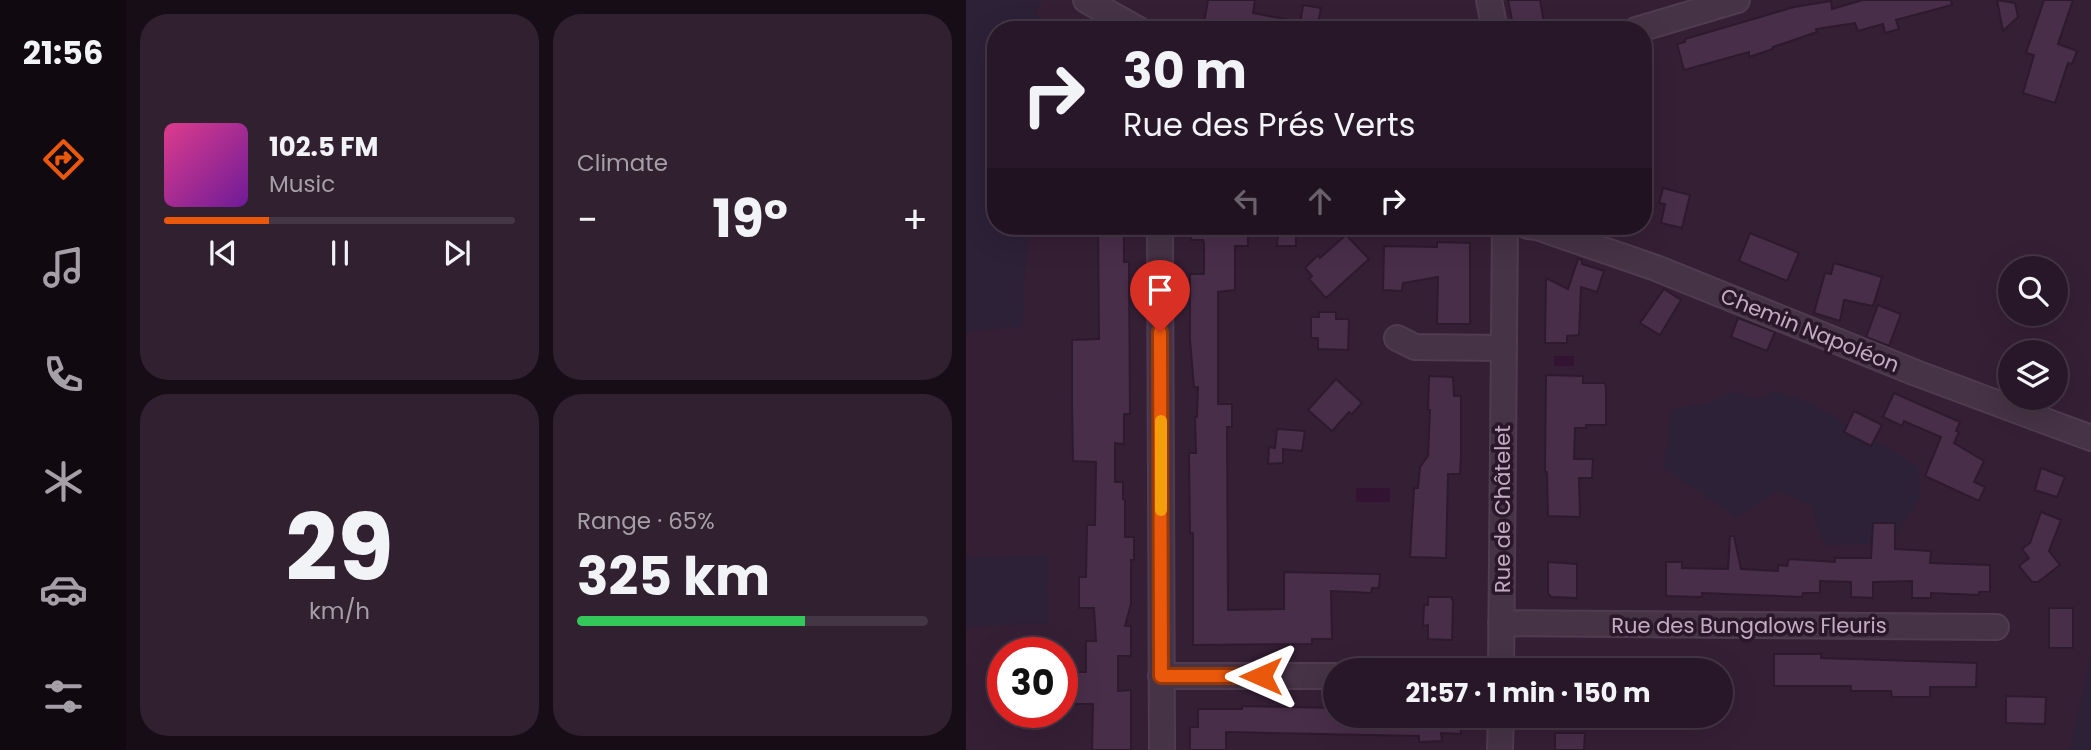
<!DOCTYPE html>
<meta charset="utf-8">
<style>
body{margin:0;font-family:Poppins,sans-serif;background:#302030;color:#f1f3f6;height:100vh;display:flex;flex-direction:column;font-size:26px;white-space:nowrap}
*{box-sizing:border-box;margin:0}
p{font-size:23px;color:#a59fa8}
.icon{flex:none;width:38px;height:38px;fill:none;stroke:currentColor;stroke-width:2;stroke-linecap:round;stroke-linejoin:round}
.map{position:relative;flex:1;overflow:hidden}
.sheet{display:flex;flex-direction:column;gap:14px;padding:14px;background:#160d16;width:840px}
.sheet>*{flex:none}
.guide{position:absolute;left:21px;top:21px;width:665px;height:214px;border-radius:28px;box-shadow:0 7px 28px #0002,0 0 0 2px #443645;background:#281728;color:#f1f3f6;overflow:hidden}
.buttons{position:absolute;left:1032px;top:256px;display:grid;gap:14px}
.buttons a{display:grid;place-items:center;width:70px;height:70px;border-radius:50%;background:#281728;box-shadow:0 7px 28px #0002,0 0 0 2px #443645;font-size:35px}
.speed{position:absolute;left:21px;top:637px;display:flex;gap:14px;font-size:35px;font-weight:700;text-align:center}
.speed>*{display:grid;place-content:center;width:91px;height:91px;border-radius:50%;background:#281728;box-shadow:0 7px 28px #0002,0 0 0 2px #443645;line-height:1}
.speed .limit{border:10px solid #d22;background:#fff;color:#111}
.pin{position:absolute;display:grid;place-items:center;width:60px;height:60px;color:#fff;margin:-72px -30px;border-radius:50% 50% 50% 0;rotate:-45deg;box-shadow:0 0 7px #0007}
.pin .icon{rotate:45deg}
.me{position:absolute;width:77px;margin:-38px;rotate:270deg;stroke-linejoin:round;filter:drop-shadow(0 0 5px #0008)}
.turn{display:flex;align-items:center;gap:24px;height:147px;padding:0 21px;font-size:32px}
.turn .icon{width:91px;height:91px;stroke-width:2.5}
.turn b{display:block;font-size:49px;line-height:60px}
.lanes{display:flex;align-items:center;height:66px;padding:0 21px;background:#0003;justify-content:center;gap:35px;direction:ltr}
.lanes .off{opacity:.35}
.big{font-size:52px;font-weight:700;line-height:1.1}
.sheet .tile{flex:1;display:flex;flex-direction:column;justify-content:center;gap:10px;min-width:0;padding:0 24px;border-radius:28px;background:#302030}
.sheet .dial{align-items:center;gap:0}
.dial b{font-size:91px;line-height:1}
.song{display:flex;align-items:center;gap:21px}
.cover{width:84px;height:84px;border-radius:10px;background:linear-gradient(135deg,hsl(330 70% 55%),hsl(280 70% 35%))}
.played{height:7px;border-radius:4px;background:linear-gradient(90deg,#ea580c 30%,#443645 30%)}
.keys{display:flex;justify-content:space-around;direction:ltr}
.heat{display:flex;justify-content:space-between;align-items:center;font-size:38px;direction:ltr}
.charge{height:10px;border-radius:5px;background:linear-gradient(90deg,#34c759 65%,#443645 0)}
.sheet .tiles{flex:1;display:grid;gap:14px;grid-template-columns:repeat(2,1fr)}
.trip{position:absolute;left:357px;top:658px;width:410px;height:70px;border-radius:35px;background:#281728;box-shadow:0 7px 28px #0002,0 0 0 2px #443645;font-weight:700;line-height:70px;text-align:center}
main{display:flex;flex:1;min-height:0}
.menu{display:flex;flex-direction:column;width:126px;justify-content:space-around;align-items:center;background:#100910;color:#a59fa8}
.menu .icon{width:49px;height:49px}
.menu .current{color:#ea580c}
.menu b{font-size:32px;color:#f1f3f6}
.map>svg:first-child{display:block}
.green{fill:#2c2137}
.water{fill:#321332}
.building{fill:#492e4a;stroke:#2d1a2d;stroke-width:2}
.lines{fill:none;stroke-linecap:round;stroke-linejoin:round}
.minor-casing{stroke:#503c50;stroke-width:28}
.minor{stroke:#463346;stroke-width:24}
.route-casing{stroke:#983908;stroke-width:18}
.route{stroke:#ea580c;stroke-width:12}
.slow{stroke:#f59e0b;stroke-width:12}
.labels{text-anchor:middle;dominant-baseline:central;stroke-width:7;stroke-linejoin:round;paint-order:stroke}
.street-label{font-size:21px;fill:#c3acc3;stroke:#2a182a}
</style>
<main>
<nav class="menu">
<b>21:56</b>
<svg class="icon current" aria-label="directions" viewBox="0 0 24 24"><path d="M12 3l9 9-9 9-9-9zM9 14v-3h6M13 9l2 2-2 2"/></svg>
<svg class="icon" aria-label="music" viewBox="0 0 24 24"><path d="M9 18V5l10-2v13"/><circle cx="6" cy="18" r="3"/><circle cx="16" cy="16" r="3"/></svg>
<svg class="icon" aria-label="phone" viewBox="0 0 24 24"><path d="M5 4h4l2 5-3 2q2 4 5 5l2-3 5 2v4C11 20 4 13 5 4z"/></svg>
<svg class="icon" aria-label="climate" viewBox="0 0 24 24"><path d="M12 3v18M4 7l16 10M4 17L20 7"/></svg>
<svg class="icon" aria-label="car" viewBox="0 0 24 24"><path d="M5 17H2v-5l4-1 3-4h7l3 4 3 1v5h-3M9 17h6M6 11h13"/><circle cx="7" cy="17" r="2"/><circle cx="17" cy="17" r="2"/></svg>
<svg class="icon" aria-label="filters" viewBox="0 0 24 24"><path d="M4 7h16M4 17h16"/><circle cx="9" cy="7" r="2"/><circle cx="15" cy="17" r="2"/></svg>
</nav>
<section class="sheet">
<div class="tiles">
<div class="tile">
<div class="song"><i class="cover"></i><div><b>102.5 FM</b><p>Music</p></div></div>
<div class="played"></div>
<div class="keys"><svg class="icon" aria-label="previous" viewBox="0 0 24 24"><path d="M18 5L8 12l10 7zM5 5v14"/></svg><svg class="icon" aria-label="pause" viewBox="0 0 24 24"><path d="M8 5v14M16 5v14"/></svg><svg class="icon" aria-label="next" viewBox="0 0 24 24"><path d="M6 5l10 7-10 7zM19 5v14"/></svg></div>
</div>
<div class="tile"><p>Climate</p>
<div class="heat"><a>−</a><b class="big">19°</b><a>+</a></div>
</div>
<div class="tile dial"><b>29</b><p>km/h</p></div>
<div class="tile"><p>Range · 65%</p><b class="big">325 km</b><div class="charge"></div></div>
</div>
</section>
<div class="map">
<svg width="1125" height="750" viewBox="0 0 1125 750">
<rect width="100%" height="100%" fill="#351f35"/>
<!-- green -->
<path class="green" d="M0,0H77L70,11L74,20V30H30V226H62L56,327L0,331Z
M765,391L795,399L807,391L845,403L952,466L954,497L923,544L858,545L845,505L812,491L771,517L698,469L705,410L746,402Z
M82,555L81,624L0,626V558Z
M1125,654V750H1104Z"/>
<!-- water -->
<path class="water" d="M588,356H608V366H588Z
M390,488H424V502H390Z"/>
<!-- building -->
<path class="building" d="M242,0H289L287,13L334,22V25L337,5L355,8L351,30H279L238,23Z
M542,0H574L578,22L571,24L572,30H548Z
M897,0H985L986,5L930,20L933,29L919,33L917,24L892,31L889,23L850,29L851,32L807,47V49L783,57V52L718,70L711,44L719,42V39L828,7L865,1L866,9Z
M1031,0L1049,3L1052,17L1037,31Z
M1078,0H1107L1092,44L1111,51L1106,64L1102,63L1089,103L1057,93L1068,55L1060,53Z
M697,188L724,195L716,228L695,223L699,204L693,203Z
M132,226H158V262H163L164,414H158V444L149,443V482H157V499L159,500V537H168V560H165V604L159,626H165V656H152V691L165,690V750H126L127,704H101L100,672H120V641H130L128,608H113V577H120L121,525H129L130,462L107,461L106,402V340L133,339Z
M225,226L282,228V246H269V290L252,292V404H266V427H261L262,610L318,609V572L414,574L413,588H406L405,593L365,591L366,639H346V644L227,645V533H224L223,453H230L229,417H231L232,387H228L224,340V274H238V243L237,240H225Z
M312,231L330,232V246H311Z
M784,233L833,253L821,281L773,261Z
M380,235L403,259L360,298L343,279L346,276L339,268L352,255L354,258Z
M471,242L504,243V324H471L472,277L437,283L436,291L417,290L418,246L471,247Z
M612,259L616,260V264L638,271L631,292L615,287L613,335L601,336V343H579L580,278L602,289Z
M868,263L916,277L907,306L878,300L874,321L848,313L859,273L865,274Z
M698,289L715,300L694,335L674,323Z
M912,305L935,314L923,346L900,337Z
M353,312H370V319H383L382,350L352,349V338H345V317H353Z
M772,318L809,332L801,351L765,337Z
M580,375L617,376V383H639L640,388V425H620V428H609L608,459H627L626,478H613L614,517L582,516L581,472H579Z
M463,376L487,377L488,396H495V456L494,474H482L480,558L444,557L448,488H452L454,467L462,456L464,410H462Z
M370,379L396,403L386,414L383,412L366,431L342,410Z
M928,393L994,422L990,431L993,432L988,443L1018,461L1008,482L1019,487L1013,501L959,476L975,437L938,421L936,426L917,417Z
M888,411L916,425L905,446L878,432Z
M311,429L339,431L336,451L317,449V463L302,464L303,447L309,448Z
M1075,468L1099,477L1091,497L1069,490Z
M1075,512L1095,520L1083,551L1094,565L1072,582H1066L1053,566L1063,558L1056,549L1064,543Z
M907,523H929V549L965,551L964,563L1024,565V592H1013V595L965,593V598H946V581L907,582V598L885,597V582L854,581V593H837L836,597L736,593V597L700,596V562H716V568L762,569L764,536H768L775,569L812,571V565L821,566L823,559L869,562V558H905Z
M582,562L611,564V598L585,597L582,593Z
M462,597H485L487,602L486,640L462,639V625L457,626L458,605H462Z
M1083,608H1107V648H1083Z
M808,654H855V658L1011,663L1010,687H964V697H926L925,691H885V686H808Z
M1040,696L1080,697L1079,724L1040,723Z
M276,706L369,708V716H495V734L475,733L476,741L453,742V736L260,732V750H224V727H232V709H276Z
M589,733H619L618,750H589Z"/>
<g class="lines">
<!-- minor casing -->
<g class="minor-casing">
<path id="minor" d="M120,0L173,30
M523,0L529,30
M670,30L771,0
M194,226L196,750
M562,226L571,227L690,268L950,373L1125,438
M431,338L449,347L538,348
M535,623L1030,627
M535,670L539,226
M195,676H369
M534,750L535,716"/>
</g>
<!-- minor -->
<use href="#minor" class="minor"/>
</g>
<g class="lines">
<!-- route casing -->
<g class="route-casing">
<path id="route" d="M194,332L195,676H295"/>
</g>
<!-- route -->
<use href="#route" class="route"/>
<!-- slow -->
<path class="slow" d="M195,421V510"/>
</g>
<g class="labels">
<!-- street labels -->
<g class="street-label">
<text transform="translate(844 330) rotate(22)">Chemin Napoléon</text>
<text transform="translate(536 509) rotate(-90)">Rue de Châtelet</text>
<text x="783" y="625">Rue des Bungalows Fleuris</text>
</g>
</g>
</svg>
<div class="buttons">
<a><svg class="icon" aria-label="search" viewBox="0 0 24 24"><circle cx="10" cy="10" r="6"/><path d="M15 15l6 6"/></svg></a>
<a><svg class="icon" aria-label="layers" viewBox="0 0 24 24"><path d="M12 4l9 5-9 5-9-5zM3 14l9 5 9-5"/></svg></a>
</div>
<div class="speed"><div class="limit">30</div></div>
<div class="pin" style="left:194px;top:332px;background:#d93025"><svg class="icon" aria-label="arrive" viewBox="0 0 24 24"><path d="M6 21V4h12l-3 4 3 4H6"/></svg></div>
<svg class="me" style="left:295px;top:676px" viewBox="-20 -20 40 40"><path d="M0-17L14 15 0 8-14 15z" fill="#ea580c" stroke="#fff" stroke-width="4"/></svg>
<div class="trip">21:57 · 1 min · 150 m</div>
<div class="guide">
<div class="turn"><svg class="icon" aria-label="right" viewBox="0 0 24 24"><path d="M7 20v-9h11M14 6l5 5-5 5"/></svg><div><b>30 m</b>Rue des Prés Verts</div></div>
<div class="lanes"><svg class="icon off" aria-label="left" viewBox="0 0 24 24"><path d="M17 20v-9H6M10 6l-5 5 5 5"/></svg><svg class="icon off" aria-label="ahead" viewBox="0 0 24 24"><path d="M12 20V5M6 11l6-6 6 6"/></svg><svg class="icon" aria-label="right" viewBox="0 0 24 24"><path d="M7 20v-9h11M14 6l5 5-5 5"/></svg></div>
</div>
</div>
</main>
